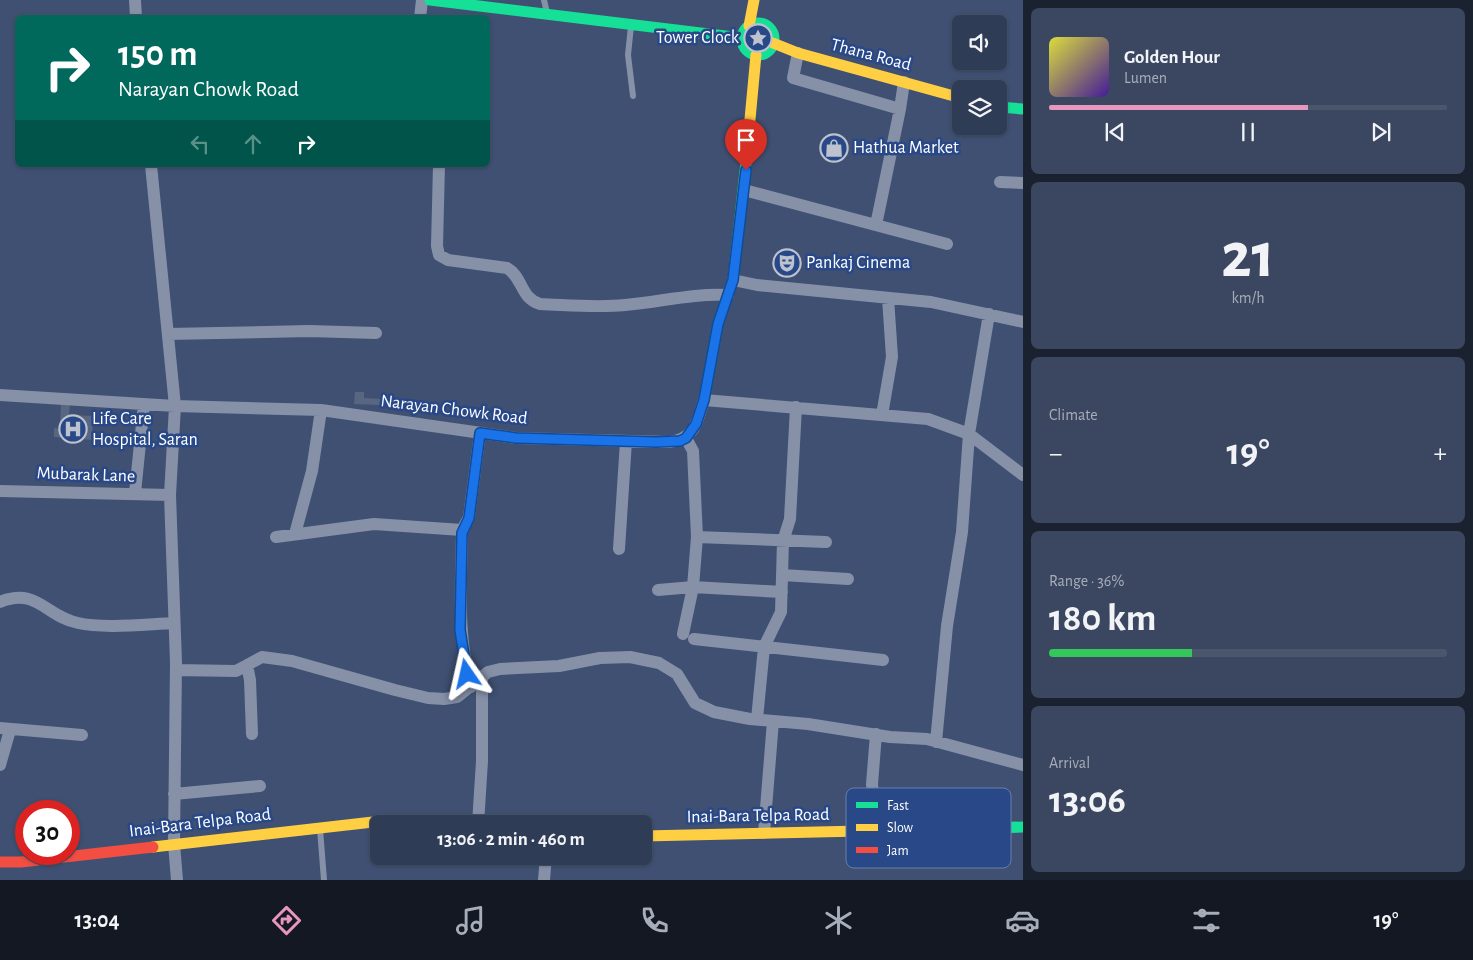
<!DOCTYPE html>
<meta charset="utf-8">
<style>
body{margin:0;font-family:"Alegreya Sans",sans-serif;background:#3b4760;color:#f1f3f6;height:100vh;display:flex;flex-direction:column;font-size:19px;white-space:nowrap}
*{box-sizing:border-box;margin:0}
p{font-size:16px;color:#a7adb9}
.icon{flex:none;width:28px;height:28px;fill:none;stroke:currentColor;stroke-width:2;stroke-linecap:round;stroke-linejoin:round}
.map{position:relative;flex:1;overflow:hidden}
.sheet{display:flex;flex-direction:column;gap:8px;padding:8px;background:#1a212f;width:450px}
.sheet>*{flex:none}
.top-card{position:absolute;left:15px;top:15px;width:475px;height:152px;border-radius:8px;box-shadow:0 1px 4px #0004,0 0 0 1px #4a566c;background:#00695c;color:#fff;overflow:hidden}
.tools{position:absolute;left:952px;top:15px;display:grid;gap:10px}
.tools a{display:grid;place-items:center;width:55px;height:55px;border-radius:8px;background:#2f3c56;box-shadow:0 1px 4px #0004,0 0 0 1px #4a566c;font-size:25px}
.speed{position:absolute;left:15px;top:800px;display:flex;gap:10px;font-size:25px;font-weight:700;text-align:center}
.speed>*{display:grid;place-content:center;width:65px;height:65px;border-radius:50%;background:#2f3c56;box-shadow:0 1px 4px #0004,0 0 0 1px #4a566c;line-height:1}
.speed .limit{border:8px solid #d22;background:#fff;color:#111}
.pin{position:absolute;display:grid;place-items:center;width:42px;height:42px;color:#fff;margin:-51px -21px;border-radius:50% 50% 50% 0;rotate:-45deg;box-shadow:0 0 5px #0007}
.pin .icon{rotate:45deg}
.me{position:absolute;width:55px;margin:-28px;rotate:349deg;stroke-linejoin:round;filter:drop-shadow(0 0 4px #0008)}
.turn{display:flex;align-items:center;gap:18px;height:105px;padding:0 20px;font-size:22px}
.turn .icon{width:65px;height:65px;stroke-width:2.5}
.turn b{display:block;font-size:35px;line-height:42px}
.lanes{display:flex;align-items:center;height:48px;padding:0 20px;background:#0003;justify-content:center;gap:25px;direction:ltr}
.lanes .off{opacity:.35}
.big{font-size:38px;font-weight:700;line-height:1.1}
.sheet .card{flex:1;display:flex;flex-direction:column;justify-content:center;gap:8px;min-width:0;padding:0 18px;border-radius:8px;background:#3b4760}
.sheet .dial{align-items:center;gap:0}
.dial b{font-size:65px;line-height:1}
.song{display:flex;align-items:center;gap:15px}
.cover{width:60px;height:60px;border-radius:8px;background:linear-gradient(135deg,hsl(60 70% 55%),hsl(260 70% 35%))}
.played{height:5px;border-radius:2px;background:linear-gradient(90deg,#e797bd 65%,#4a566c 65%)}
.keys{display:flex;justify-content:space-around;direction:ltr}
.heat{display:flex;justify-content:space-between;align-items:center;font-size:28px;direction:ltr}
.charge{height:8px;border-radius:4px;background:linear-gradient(90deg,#34c759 36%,#4a566c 0)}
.trip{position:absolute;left:370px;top:815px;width:282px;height:50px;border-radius:8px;background:#2f3c56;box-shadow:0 1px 4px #0004,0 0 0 1px #4a566c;font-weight:700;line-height:50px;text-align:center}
.dock{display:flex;height:80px;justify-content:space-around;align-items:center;background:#131822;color:#a7adb9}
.dock .icon{width:35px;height:35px}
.dock .selected{color:#e797bd}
.dock b{font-size:22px;color:#f1f3f6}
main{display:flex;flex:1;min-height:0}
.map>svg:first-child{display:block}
.building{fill:#586682}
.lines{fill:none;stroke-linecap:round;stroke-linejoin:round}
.lane{stroke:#8691a8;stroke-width:6}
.street{stroke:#8691a8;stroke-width:12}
.fast{stroke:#16e098;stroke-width:11}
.slow{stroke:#ffcf43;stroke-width:11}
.jam{stroke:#f24e42;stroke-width:11}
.route-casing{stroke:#114b97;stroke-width:12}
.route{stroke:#1a73e8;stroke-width:9}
.labels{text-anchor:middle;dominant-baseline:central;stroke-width:5;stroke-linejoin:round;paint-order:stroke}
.poi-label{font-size:18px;fill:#fff;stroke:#294888;text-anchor:start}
.street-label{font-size:18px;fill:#fff;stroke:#294888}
.key{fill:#294888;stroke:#697fac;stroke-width:1}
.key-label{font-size:14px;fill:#fff}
</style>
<main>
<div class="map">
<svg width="1023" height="880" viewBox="0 0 1023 880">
<rect width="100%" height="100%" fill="#3f5072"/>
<!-- building -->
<path class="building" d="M355,392H364V398L380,399V405L354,404Z
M61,402L70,403L69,415L93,416L92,440L54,437V428L60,429Z"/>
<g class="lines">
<!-- lane -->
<path class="lane" d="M544,0L547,13
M631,26L628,55L633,96
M320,829L324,880"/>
<!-- street -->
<path class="street" d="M135,0L136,18
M420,18L422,0
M798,53L793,78L900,109L904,82
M151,165L175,406L170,495L176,662L174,844L177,880
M439,165L437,246L439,255L448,260L507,268C523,277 520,298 540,304C568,305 597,308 625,305C660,302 693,293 728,295
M1000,182L1023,183
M744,190L947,244
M876,225L900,109
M733,280L757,285L931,302L1023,322
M168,334L309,331L376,333
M0,395L175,406L321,410L516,438L670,442C696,438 697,421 704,400L928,419L969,434L1023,475
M882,415L892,357L888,298
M0,491L170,495
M135,493L144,404
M464,528L462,533C461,587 457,635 471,687
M295,534L312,471L321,410
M276,537L374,524L462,530L469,517L480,433
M697,537L826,542
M619,549L626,441
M782,575L848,579
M658,590L693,587L782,592
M0,602C37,587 45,616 78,623C104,629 147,624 174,623
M683,634L693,587L697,537L693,451L686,438
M694,639L883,660
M247,665L250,680L252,734
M176,670L236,671L262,657L292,661L395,690L428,698L444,699L457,697L488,672L500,669L559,666L600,658L630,657L659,663L677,674L695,703L714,712L750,719L808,724L890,737L927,739L1023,765
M757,719L764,647L781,612L783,541L790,519L796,407
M0,728L82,735
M936,742L947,626L962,532L969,434L989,314
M0,765L10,730
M174,794L260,786
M874,804L872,784L876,734
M478,824L482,761V677
M764,833L773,721
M544,880L546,856"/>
<!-- fast -->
<path class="fast" d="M430,0L742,38
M742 39a16 16 0 1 1 32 0a16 16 0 1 1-32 0Z
M999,107L1023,109
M704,400L718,324L733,280L746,162
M861,831L1023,827"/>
<!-- slow -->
<path class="slow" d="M749,26L754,0
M773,43L798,53L961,98
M746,162L756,55
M644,836L861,831
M153,847L373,822L404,824"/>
<!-- jam -->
<path class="jam" d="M0,862H21L153,847"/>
</g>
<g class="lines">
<!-- route casing -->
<g class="route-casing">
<path id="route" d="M467,674L460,630L462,533L469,518L480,433L516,438L656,442L680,441L686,438L696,424L704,400L718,324L733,280L746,170"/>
</g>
<!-- route -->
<use href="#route" class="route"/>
</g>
<!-- icons -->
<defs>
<g id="sight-ring" transform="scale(1.4375)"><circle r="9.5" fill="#294888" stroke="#bcc2ce" stroke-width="1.5"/><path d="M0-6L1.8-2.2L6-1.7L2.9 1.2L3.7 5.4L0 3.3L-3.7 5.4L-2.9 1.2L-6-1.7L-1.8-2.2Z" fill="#bcc2ce"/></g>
<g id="shop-ring" transform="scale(1.4375)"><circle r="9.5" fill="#294888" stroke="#bcc2ce" stroke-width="1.5"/><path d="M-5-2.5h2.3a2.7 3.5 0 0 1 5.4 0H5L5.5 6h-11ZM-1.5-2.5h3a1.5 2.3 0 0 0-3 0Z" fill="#bcc2ce"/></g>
<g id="theatre-ring" transform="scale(1.4375)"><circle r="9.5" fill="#294888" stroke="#bcc2ce" stroke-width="1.5"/><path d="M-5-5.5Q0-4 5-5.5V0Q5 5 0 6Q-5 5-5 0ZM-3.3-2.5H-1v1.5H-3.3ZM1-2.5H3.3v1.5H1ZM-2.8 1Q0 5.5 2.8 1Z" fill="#bcc2ce"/></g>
<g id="hospital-ring" transform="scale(1.4375)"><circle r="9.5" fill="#294888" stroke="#bcc2ce" stroke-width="1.5"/><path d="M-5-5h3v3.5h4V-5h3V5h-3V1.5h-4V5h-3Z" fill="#bcc2ce"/></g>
</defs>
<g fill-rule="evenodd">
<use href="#sight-ring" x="758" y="38"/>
<use href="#shop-ring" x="834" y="148"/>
<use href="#theatre-ring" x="787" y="263"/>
<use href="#hospital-ring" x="73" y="429"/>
</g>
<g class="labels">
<!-- poi labels -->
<g class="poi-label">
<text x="739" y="38" text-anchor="end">Tower Clock</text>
<text x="853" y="148">Hathua Market</text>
<text x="806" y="263">Pankaj Cinema</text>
<text x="92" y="419">Life Care<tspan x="92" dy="21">Hospital, Saran</tspan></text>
</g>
<!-- street labels -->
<g class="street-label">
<text transform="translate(871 55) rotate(15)">Thana Road</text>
<text transform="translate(454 410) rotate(7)">Narayan Chowk Road</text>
<text transform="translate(86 475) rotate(2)">Mubarak Lane</text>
<text transform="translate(758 816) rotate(-1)">Inai-Bara Telpa Road</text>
<text transform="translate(200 823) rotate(-7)">Inai-Bara Telpa Road</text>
</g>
</g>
<!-- legend -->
<rect x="846" y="788" width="165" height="80" rx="8" class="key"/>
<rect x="856" y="802" width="22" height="6" fill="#16e098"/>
<rect x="856" y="824" width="22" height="7" fill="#ffcf43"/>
<rect x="856" y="847" width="22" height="6" fill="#f24e42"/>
<g class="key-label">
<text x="887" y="810">Fast</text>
<text x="887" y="832">Slow</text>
<text x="887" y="855">Jam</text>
</g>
</svg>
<div class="tools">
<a><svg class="icon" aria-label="sound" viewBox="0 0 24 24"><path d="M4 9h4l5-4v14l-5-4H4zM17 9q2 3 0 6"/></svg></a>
<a><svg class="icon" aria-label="layers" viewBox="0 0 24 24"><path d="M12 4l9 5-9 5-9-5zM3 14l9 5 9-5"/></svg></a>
</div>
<div class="speed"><div class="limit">30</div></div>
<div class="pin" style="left:746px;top:170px;background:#d93025"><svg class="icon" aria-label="arrive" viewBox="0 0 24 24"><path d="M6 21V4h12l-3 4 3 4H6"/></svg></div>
<svg class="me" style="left:467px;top:674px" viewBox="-20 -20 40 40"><path d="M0-17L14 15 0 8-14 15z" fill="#1a73e8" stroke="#fff" stroke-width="4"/></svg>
<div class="trip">13:06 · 2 min · 460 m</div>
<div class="top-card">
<div class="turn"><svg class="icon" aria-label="right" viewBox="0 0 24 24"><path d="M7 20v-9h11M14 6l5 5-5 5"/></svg><div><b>150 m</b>Narayan Chowk Road</div></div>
<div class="lanes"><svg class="icon off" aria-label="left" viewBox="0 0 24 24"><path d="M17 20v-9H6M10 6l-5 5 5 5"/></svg><svg class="icon off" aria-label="ahead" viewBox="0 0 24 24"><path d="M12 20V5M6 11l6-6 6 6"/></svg><svg class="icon" aria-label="right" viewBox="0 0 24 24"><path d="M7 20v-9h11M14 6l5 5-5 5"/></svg></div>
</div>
</div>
<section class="sheet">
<div class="card">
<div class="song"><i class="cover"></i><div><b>Golden Hour</b><p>Lumen</p></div></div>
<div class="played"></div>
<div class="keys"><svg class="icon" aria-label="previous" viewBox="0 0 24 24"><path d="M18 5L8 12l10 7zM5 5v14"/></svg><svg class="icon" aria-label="pause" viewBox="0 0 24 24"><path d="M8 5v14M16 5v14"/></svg><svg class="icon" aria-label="next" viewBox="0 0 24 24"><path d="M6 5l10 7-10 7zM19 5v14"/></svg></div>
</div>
<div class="card dial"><b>21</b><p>km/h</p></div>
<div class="card"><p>Climate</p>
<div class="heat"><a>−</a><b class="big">19°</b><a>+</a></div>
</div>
<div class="card"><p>Range · 36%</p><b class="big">180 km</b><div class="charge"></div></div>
<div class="card"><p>Arrival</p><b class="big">13:06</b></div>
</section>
</main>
<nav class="dock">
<b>13:04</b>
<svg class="icon selected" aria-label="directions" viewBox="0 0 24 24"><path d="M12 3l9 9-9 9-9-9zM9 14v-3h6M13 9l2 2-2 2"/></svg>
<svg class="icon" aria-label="music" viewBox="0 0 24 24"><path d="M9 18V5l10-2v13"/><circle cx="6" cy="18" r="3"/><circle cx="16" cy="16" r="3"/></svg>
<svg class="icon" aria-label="phone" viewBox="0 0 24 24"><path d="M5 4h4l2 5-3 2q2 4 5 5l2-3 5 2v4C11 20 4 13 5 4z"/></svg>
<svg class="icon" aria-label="climate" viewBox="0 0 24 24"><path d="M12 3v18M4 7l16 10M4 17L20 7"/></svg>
<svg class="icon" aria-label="car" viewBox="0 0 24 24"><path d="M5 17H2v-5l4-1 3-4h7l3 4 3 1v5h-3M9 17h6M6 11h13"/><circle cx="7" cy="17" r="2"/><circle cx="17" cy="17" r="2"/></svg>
<svg class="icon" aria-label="filters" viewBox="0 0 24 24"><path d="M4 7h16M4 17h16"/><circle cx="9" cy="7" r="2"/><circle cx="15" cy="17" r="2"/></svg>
<b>19°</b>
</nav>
